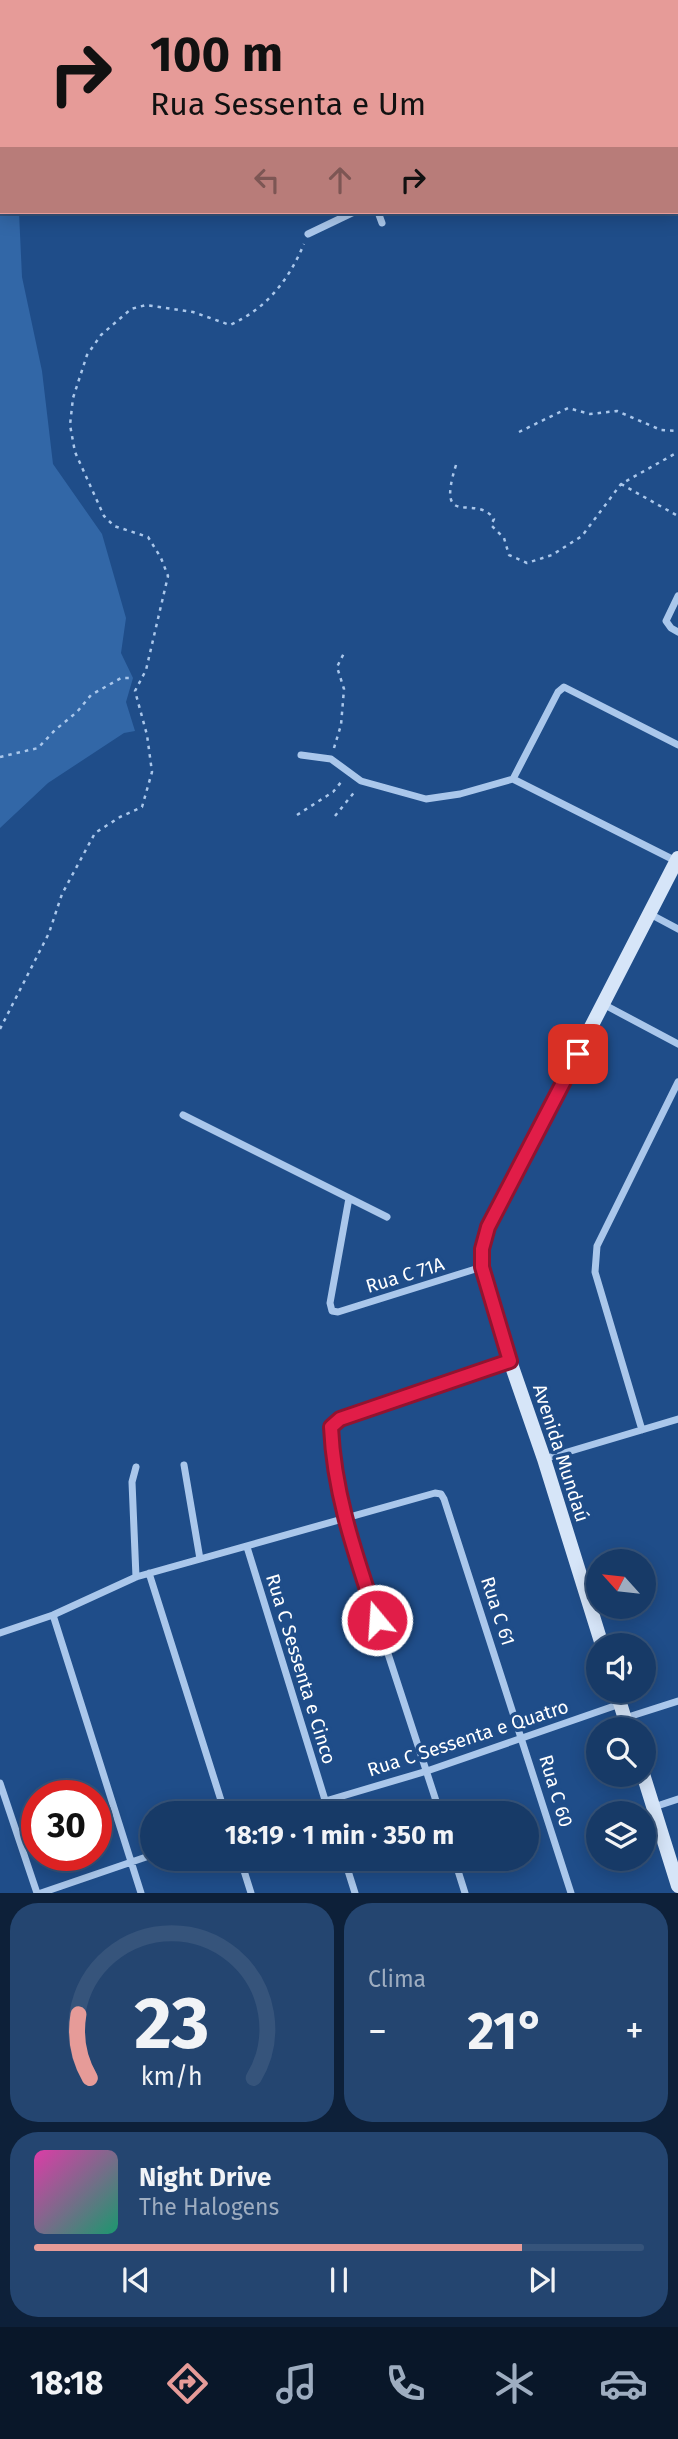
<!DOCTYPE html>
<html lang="pt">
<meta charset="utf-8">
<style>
body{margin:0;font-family:"Fira Sans",sans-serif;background:#244570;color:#f1f3f6;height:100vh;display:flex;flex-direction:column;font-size:26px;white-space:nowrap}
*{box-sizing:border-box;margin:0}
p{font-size:23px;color:#9eadc0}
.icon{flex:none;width:38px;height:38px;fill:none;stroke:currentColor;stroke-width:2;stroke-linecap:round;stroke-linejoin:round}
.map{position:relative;height:1893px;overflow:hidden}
.details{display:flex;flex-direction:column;gap:10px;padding:10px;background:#0d2039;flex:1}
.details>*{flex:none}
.top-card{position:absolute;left:0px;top:0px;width:679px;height:214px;box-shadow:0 4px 18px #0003,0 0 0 2px #36547b;background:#e69b98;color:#111;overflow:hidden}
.needle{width:46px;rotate:297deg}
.tools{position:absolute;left:586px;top:1549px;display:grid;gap:14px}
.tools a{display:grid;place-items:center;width:70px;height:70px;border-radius:50%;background:#173a67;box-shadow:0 4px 18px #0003,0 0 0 2px #36547b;font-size:35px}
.speed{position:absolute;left:21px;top:1780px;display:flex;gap:14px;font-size:35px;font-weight:700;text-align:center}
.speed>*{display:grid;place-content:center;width:91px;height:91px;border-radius:50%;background:#173a67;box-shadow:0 4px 18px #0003,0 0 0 2px #36547b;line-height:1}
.speed .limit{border:10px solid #d22;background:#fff;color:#111}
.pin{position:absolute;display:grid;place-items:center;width:60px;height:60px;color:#fff;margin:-30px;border-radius:14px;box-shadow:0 4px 10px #0006}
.me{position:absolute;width:77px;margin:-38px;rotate:342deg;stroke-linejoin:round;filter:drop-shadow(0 0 5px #0008)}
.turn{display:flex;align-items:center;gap:24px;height:147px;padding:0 35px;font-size:32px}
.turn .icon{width:91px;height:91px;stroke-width:2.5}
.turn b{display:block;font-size:49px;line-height:60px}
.lanes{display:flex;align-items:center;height:66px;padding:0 35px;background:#0003;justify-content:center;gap:35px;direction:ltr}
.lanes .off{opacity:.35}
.big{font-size:52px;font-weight:700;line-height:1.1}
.details .card{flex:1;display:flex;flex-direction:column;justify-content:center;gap:10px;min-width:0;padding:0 24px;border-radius:28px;background:#244570}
.details .dial{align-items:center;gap:0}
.dial svg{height:182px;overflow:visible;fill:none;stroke:#36547b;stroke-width:7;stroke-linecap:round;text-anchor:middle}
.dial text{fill:#f1f3f6;stroke:none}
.song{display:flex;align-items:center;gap:21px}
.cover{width:84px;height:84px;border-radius:10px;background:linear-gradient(135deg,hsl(320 70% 55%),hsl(160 70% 35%))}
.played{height:7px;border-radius:4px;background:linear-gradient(90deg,#e69b98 80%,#36547b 80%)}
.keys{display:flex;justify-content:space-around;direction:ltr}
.heat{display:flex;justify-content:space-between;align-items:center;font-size:38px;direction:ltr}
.details .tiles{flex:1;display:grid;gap:10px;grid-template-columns:1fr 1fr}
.card:last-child{grid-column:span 2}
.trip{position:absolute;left:140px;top:1801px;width:399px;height:70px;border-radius:35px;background:#173a67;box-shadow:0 4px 18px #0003,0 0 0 2px #36547b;font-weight:700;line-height:70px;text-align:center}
.tab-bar{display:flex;height:112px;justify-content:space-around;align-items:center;background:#091729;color:#9eadc0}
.tab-bar .icon{width:49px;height:49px}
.tab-bar .current{color:#e69b98}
.tab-bar b{font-size:32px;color:#f1f3f6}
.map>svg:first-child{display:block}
.green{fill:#3267a7}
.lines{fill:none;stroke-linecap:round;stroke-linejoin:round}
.path{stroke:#aac7eb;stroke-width:2.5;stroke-dasharray:3.5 5;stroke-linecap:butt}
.street{stroke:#aac7eb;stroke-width:7}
.secondary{stroke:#d6e5f8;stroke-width:14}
.route-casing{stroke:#92132f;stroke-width:18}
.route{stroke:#e11d48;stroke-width:12}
.labels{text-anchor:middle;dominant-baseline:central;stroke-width:7;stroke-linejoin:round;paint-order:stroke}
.street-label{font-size:19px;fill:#fff;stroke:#1f4d89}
</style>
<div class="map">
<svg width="678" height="1893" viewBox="0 0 678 1893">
<rect width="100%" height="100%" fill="#1f4d89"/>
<!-- green -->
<path class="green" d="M0,35L2,212H19L22,277L42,371L53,464L102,534L126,618L121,653L133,678L126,702L135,731L124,733L48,783L0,828Z"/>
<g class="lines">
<!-- path -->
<path class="path" d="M519,432L568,408L590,414L617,411L661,430L678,431
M456,465C435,532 476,492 494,519L491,525L504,538L509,555L527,563L552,555L582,536L621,484L678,452
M621,484L678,516
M334,748L341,725L344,689L337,667L345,651
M0,757L38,748L55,730L77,712L91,695L121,678H133
M297,815L333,792L342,781
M335,816L356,790
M0,1029L49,933L62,894L95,833L120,817L142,807L152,772L147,735L135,691L146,670L168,576L161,558L148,537L114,526L104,516L75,452L70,425L73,398L87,355L101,335L131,309L146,305L193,312L230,325C267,308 288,281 304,244"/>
<!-- street -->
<path class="street" d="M313,0V2
M677,79H678
M378,212L382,223
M308,234L354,212
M678,596L666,621L671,628L678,632
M301,755L331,759L361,781L426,799L460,794L513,779
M676,861L513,779L558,692L564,687L678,745
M650,914L678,929
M603,1004L678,1044
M183,1115L387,1217
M349,1198L330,1303L332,1311L338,1312L482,1267
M642,1430L595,1272L597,1246L678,1082
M544,1459L678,1419
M184,1465L200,1559
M247,1547L329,1813
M149,1573L225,1813
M136,1577L132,1482L136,1467
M53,1615L141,1893
M0,1633L53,1615L136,1577L435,1493L441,1494L444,1499L571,1893
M625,1718L678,1701
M0,1783L37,1893
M654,1807L678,1799
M285,1813L427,1771L620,1704
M440,1813L344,1519L333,1460L331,1427L340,1419L510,1361
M240,1858L251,1893
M344,1858L355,1893
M454,1858L465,1893
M41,1893L152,1855"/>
<!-- secondary -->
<path class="secondary" d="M602,1645L544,1459L510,1361L482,1267V1249L488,1227L678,858
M616,1690L628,1729
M643,1774L678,1886"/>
</g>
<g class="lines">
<!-- route casing -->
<g class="route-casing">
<path id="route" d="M377,1620C356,1556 334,1495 331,1427L340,1419L510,1361L482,1267V1249L488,1227L578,1054"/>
</g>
<!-- route -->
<use href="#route" class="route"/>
</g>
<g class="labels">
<!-- street labels -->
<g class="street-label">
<text transform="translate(405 1275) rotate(-17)">Rua C 71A</text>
<text transform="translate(561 1453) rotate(72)">Avenida Mundaú</text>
<text transform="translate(498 1611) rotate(72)">Rua C 61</text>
<text transform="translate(301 1669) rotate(73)">Rua C Sessenta e Cinco</text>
<text transform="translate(468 1738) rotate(-18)">Rua C Sessenta e Quatro</text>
<text transform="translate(556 1791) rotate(73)">Rua C 60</text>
</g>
</g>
</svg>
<div class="tools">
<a><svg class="needle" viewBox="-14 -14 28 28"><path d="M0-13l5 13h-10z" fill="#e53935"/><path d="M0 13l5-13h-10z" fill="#9eadc0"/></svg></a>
<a><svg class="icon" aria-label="sound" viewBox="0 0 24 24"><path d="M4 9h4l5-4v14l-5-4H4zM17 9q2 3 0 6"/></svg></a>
<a><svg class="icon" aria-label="search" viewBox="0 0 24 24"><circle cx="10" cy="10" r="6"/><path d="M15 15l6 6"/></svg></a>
<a><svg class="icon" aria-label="layers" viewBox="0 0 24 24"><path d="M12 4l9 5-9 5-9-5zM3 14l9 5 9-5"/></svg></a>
</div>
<div class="speed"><div class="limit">30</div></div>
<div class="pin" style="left:578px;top:1054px;background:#d93025"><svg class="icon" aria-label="arrive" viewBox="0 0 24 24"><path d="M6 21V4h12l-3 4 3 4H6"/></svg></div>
<svg class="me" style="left:377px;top:1620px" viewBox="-20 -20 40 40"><circle r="17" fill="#e11d48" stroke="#fff" stroke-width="3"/><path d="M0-11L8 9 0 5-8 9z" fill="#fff"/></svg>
<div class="trip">18:19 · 1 min · 350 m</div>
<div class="top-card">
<div class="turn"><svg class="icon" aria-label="right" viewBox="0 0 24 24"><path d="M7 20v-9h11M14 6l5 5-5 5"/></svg><div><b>100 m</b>Rua Sessenta e Um</div></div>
<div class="lanes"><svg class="icon off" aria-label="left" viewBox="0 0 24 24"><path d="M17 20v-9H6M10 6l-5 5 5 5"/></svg><svg class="icon off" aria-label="ahead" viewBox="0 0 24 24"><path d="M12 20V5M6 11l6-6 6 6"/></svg><svg class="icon" aria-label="right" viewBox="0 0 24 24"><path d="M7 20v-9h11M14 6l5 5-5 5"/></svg></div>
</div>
</div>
<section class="details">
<div class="tiles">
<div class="card dial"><svg viewBox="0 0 100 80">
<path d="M14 69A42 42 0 1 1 86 69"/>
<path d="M14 69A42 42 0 0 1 9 41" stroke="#e69b98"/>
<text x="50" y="56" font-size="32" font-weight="700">23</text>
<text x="50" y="72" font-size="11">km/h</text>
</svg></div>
<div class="card"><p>Clima</p>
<div class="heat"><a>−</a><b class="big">21°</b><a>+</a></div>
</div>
<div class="card">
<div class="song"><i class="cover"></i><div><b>Night Drive</b><p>The Halogens</p></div></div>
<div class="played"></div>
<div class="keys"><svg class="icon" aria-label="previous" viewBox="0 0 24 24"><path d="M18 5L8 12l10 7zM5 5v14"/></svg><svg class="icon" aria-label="pause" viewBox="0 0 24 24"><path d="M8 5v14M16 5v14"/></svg><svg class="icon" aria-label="next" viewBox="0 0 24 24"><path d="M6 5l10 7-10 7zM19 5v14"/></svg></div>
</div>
</div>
</section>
<nav class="tab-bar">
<b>18:18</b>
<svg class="icon current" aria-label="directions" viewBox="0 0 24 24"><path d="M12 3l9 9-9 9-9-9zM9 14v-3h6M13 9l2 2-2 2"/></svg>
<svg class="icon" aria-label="music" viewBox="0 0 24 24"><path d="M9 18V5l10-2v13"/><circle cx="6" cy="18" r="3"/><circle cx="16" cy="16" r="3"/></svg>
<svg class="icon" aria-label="phone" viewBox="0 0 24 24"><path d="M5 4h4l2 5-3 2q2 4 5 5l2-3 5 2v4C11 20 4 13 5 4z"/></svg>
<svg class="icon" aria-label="climate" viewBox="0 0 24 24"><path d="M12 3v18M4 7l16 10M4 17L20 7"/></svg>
<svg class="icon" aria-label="car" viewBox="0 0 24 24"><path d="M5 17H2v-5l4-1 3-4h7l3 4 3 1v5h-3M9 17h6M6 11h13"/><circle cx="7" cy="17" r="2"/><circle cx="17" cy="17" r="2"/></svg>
</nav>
